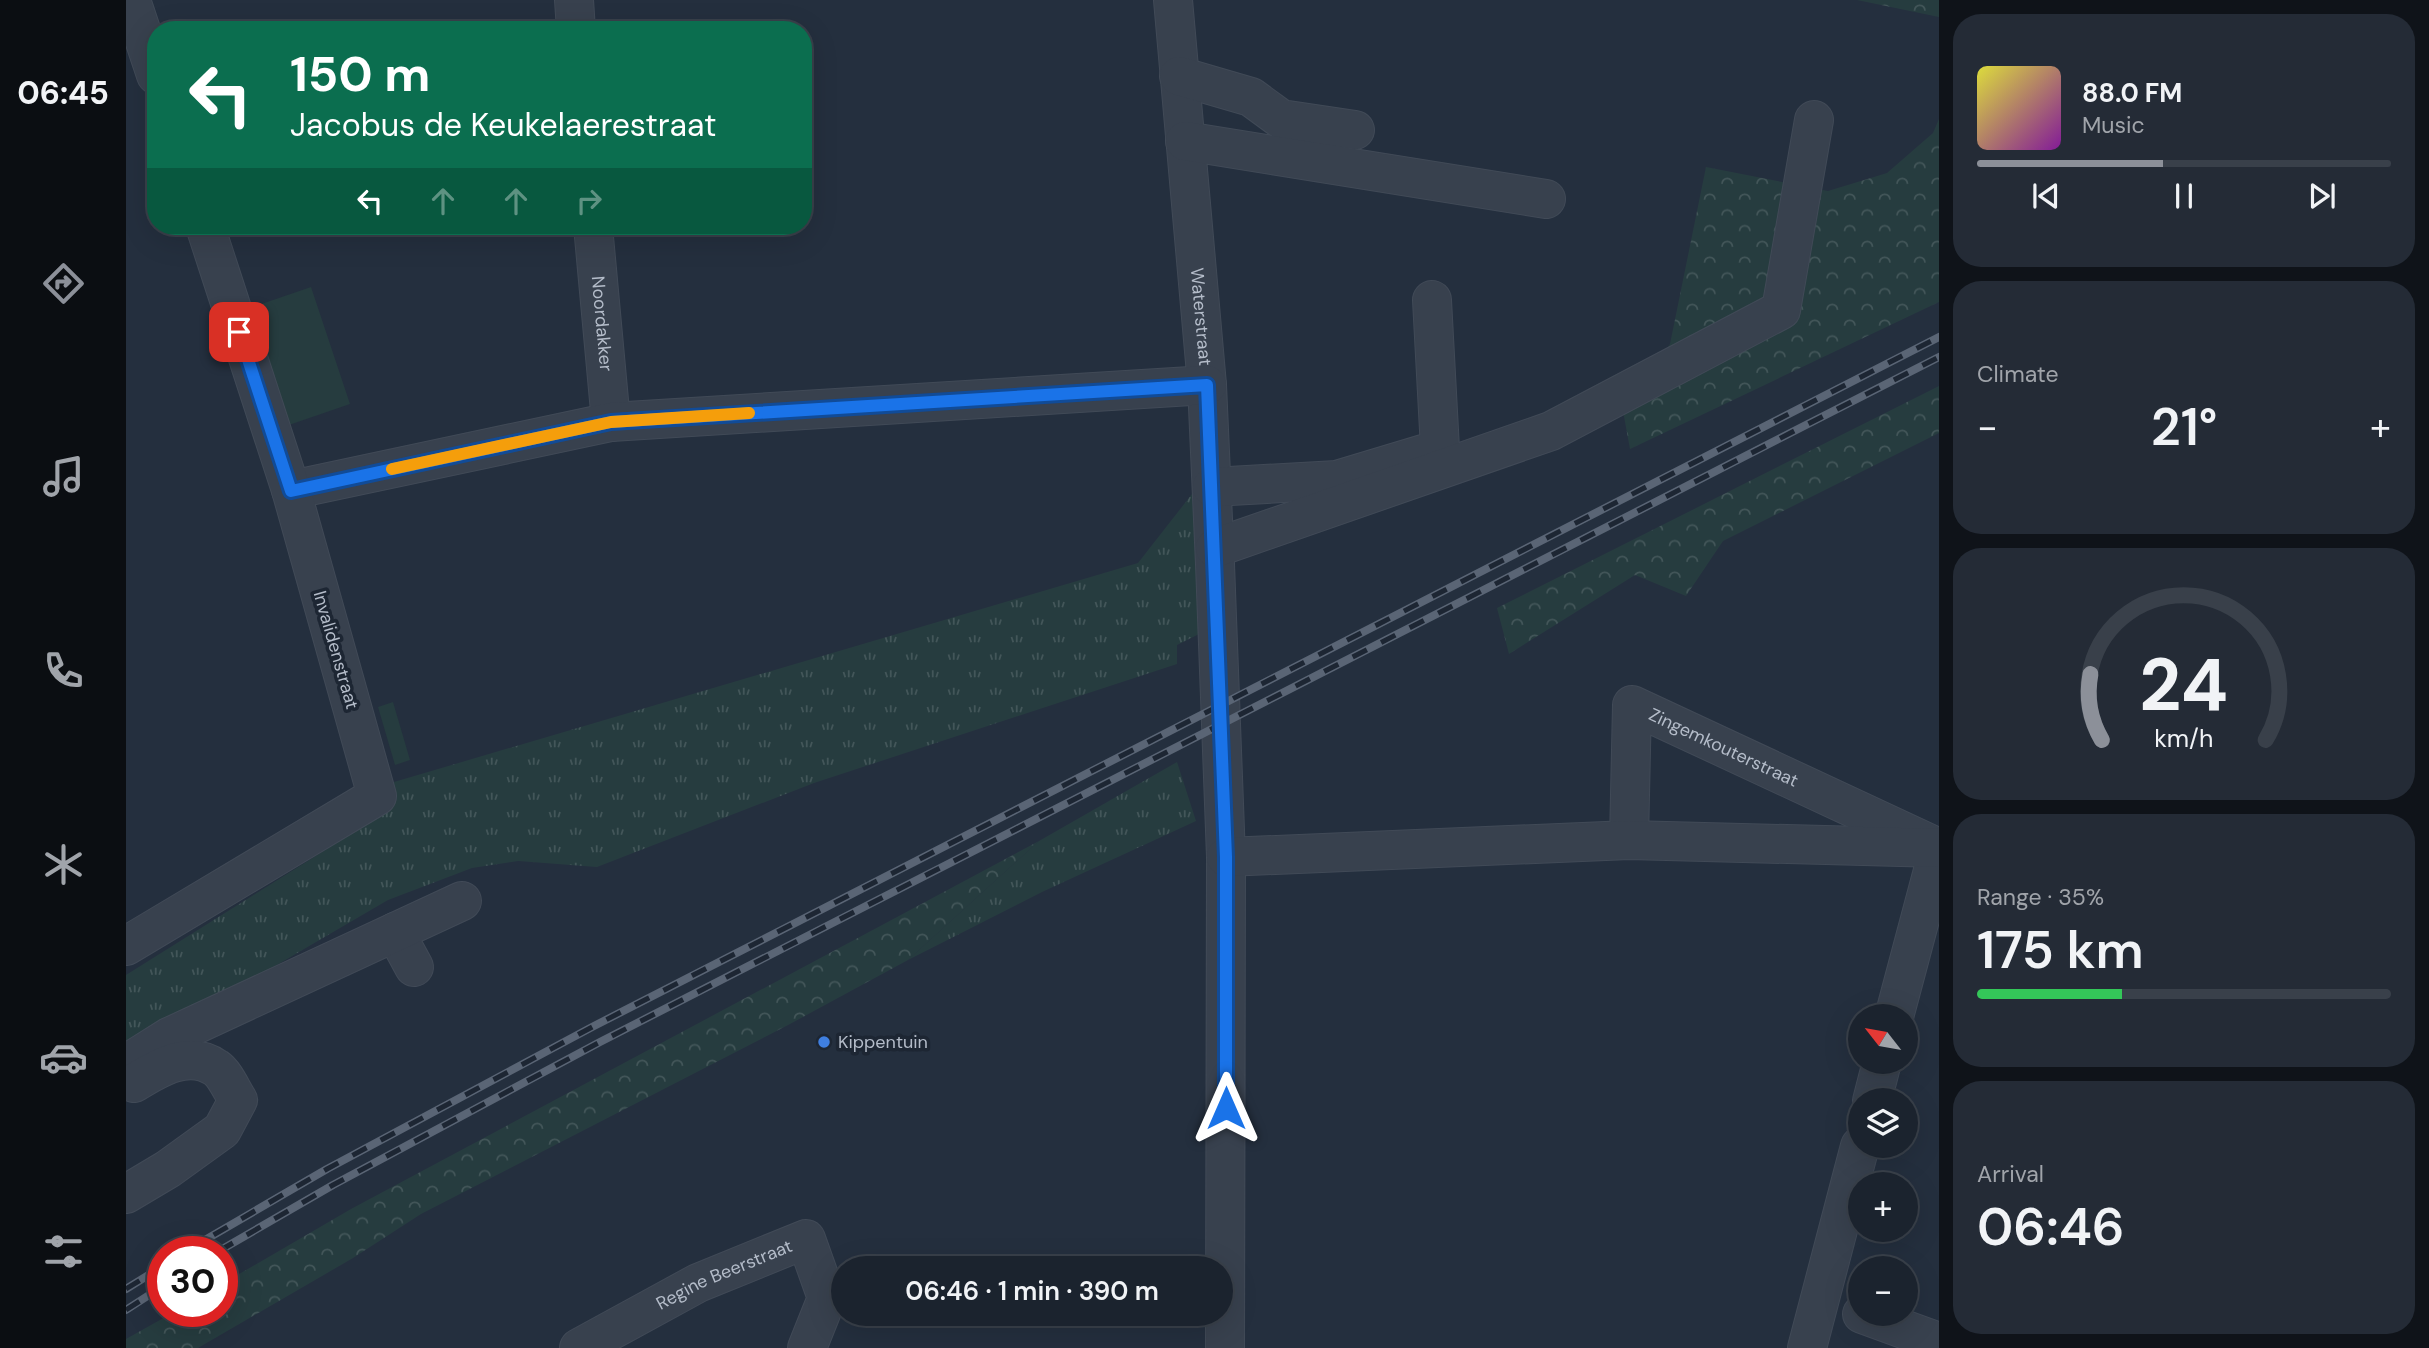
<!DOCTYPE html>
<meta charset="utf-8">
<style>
body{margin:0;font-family:"DM Sans",sans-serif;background:#242b36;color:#f1f3f6;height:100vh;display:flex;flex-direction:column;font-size:26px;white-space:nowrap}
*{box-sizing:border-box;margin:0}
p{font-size:23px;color:#a0a4aa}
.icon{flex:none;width:38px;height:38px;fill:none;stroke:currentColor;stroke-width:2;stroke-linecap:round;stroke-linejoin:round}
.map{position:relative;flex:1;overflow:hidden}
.panel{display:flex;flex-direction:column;gap:14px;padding:14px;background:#0f1319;width:490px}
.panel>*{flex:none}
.guide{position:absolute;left:21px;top:21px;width:665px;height:214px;border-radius:28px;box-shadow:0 7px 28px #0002,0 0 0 2px #39404a;background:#0b6e4f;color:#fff;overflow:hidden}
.needle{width:46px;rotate:301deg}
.buttons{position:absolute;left:1722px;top:1004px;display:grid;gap:14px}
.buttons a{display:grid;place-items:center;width:70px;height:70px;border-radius:50%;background:#1b232e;box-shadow:0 7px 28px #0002,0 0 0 2px #39404a;font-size:35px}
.speed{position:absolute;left:21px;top:1236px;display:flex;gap:14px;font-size:35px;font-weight:700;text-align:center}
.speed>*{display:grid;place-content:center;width:91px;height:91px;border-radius:50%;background:#1b232e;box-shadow:0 7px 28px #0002,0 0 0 2px #39404a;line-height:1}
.speed .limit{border:10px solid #d22;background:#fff;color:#111}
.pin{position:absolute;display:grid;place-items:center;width:60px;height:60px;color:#fff;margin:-30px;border-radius:14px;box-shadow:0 4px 10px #0006}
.me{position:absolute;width:77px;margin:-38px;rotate:0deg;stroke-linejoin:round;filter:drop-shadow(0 0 5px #0008)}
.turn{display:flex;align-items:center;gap:24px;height:147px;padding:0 28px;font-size:32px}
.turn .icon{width:91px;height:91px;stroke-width:2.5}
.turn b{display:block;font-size:49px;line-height:60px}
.lanes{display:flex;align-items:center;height:66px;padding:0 28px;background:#0003;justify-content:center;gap:35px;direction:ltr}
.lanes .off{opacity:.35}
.big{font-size:52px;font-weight:600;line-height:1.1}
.panel .tile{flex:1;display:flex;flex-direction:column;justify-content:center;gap:10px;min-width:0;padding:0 24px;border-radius:28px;background:#242b36}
.panel .dial{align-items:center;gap:0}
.dial svg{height:182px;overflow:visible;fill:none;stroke:#39404a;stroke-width:7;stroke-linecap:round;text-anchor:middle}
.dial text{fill:#f1f3f6;stroke:none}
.song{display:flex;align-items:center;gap:21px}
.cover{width:84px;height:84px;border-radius:10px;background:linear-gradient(135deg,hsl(60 70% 55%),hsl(290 70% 35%))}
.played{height:7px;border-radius:4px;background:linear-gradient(90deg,#8c9099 45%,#39404a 45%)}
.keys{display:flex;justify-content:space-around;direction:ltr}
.heat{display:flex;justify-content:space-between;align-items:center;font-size:38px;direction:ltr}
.charge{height:10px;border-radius:5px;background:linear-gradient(90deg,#34c759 35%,#39404a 0)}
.trip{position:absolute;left:705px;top:1256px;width:402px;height:70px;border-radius:35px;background:#1b232e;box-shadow:0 7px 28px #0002,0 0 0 2px #39404a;font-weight:600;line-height:70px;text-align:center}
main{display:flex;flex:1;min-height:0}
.dock{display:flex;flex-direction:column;width:126px;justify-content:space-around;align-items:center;background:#0b0e12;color:#a0a4aa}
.dock .icon{width:49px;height:49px}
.dock .current{color:#8c9099}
.dock b{font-size:32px;color:#f1f3f6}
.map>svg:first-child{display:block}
.grass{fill:url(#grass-tufts)}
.forest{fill:url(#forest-crowns)}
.garden{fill:#263c3f}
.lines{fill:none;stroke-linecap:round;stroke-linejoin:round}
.minor-casing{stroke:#414a57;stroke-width:40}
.minor{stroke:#38414e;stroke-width:38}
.rail-casing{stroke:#5a6575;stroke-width:8}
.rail{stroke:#1d2633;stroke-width:5;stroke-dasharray:16;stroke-linecap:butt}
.route-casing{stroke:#114b97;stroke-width:18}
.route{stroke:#1a73e8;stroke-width:12}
.slow{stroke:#f59e0b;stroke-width:12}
.shop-dot{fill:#3f7fe0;stroke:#1d2633;stroke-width:2.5}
.labels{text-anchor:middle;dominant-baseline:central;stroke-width:7;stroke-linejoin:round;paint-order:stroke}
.street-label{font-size:18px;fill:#b4bcc9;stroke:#1d2633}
.poi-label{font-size:18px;fill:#b4bcc9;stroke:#1d2633;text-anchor:start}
</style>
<main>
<nav class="dock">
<b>06:45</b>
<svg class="icon current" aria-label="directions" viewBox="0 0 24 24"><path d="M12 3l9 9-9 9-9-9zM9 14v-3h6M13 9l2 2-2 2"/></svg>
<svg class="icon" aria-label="music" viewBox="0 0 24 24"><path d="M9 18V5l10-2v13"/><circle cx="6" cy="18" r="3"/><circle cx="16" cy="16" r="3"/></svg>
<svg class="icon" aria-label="phone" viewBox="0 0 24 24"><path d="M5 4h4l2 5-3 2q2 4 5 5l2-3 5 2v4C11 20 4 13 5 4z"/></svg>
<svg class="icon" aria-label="climate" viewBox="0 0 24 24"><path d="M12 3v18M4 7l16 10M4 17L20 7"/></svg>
<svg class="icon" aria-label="car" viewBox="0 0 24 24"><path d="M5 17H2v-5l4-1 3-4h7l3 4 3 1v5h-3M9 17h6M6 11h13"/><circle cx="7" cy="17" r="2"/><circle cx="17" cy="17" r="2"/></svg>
<svg class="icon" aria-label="filters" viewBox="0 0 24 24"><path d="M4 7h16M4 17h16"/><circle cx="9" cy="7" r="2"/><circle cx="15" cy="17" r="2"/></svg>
</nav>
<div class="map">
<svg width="1813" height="1348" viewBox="0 0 1813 1348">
<defs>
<pattern id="grass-tufts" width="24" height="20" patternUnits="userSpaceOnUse" patternTransform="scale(1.75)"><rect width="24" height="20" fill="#263c3f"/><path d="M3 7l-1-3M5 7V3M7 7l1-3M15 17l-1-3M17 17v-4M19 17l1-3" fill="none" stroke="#435659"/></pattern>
<pattern id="forest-crowns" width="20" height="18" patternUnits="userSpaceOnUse" patternTransform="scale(1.75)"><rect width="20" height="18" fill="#263c3f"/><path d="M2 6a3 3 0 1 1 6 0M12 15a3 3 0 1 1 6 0" fill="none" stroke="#435659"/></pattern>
</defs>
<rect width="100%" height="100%" fill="#242f3e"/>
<!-- grass -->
<path class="grass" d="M1066,494L1075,633L1051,645V664L688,783L471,867L392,861L346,868L262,900L0,1053V975L252,817L268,782L1012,563Z
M1051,762L1070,821L916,892L782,960L913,841Z"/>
<!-- forest -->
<path class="forest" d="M1731,0H1813V17Z
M1813,119V302L1504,449L1497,411L1544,344L1580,167L1702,191L1761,173L1807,133Z
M1813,386V433L1597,541L1560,596L1509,575L1383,654L1371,608Z
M913,841L782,960L664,1024L295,1214L227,1258L72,1348H0V1339L50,1311H96V1284L225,1209Z"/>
<!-- garden -->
<path class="garden" d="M185,287L224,404L163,425L124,308Z
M267,702L284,760L269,765L252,707Z"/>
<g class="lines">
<!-- minor casing -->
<g class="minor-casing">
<g id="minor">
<path d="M5,0L30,75"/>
<path d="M448,0L450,30"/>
<path id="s1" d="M1047,0L1081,385L1089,564L1100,857L1099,1348"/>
<path d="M1053,76L1125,97L1155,119L1229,130"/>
<path d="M1059,141L1420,199"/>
<path id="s2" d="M467,226L485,422"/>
<path d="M1086,487L1211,480L1314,449L1306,300"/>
<path d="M165,490L485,422L1081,385"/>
<path d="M1089,548L1425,431L1655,310L1688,120"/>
<path id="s3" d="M1503,840L1506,705L1813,848L1768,1017"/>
<path d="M1100,857L1503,840L1813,848"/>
<path d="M269,932L288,967"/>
<path d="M0,946L251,796L165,490L79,226"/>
<path d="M0,1064L43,1037L336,901"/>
<path d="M1746,1101L1756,1062"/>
<path d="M0,1194L42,1169L96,1130L112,1100C106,1091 99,1074 90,1068C63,1049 32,1068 8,1083"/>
<path d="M1736,1314L1813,1342"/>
<path id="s4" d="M453,1348L572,1283L680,1239L701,1298L681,1348"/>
<path d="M1681,1348L1734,1146"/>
</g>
</g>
<!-- minor -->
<use href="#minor" class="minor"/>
<!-- rail casing -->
<g class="rail-casing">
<path id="rail" d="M60,1251L201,1169L468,1026L1813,337
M93,1251L207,1185L474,1042L1813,357
M0,1289L37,1266
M0,1310L37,1286"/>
</g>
<!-- rail -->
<use href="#rail" class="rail"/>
</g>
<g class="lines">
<!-- route casing -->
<g class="route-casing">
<path id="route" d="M113,332L165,491L485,422L1081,385L1100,857V1108"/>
</g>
<!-- route -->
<use href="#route" class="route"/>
<!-- slow -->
<path class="slow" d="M266,469L485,422L623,413"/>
</g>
<!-- markers -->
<circle class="shop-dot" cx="698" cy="1042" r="7"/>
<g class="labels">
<!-- street labels -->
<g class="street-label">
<text stroke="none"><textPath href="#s1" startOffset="318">Waterstraat</textPath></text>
<text stroke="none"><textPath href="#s2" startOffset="98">Noordakker</textPath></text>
<text transform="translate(210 650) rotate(74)">Invalidenstraat</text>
<text stroke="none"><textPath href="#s3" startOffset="236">Zingemkouterstraat</textPath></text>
<text stroke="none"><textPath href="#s4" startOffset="163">Regine Beerstraat</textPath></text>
</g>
<!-- poi labels -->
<g class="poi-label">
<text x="712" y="1042">Kippentuin</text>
</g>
</g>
</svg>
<div class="buttons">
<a><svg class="needle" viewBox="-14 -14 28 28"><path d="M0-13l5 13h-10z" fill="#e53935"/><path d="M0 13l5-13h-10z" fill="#a0a4aa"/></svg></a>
<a><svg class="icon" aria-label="layers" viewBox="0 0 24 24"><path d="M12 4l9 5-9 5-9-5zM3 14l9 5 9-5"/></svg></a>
<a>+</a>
<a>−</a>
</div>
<div class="speed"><div class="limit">30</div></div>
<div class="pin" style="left:113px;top:332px;background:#d93025"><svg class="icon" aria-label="arrive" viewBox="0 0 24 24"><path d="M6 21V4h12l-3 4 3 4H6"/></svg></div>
<svg class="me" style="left:1100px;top:1108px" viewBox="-20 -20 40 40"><path d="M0-17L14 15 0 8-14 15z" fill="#1a73e8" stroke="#fff" stroke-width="4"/></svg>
<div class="trip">06:46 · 1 min · 390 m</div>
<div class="guide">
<div class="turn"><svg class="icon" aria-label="left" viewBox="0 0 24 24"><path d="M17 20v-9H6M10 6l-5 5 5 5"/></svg><div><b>150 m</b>Jacobus de Keukelaerestraat</div></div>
<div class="lanes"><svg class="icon" aria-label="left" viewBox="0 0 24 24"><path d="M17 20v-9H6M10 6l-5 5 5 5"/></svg><svg class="icon off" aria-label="ahead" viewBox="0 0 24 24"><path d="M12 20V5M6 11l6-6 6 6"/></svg><svg class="icon off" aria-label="ahead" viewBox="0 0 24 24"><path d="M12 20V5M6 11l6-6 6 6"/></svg><svg class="icon off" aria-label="right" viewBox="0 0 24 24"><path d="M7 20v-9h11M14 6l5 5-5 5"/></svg></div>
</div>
</div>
<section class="panel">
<div class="tile">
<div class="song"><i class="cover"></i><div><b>88.0 FM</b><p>Music</p></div></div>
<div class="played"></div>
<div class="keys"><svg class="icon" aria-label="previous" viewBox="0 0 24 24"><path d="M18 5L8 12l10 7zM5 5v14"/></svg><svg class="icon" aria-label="pause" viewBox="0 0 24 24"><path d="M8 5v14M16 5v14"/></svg><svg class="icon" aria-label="next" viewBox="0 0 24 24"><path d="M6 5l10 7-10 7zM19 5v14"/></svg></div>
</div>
<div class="tile"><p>Climate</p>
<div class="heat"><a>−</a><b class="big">21°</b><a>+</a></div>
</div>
<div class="tile dial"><svg viewBox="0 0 100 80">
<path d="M14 69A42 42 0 1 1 86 69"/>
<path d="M14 69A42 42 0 0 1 9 40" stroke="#8c9099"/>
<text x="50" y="56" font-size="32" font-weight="700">24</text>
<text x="50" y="72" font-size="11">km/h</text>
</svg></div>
<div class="tile"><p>Range · 35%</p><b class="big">175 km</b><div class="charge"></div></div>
<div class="tile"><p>Arrival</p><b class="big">06:46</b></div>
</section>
</main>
